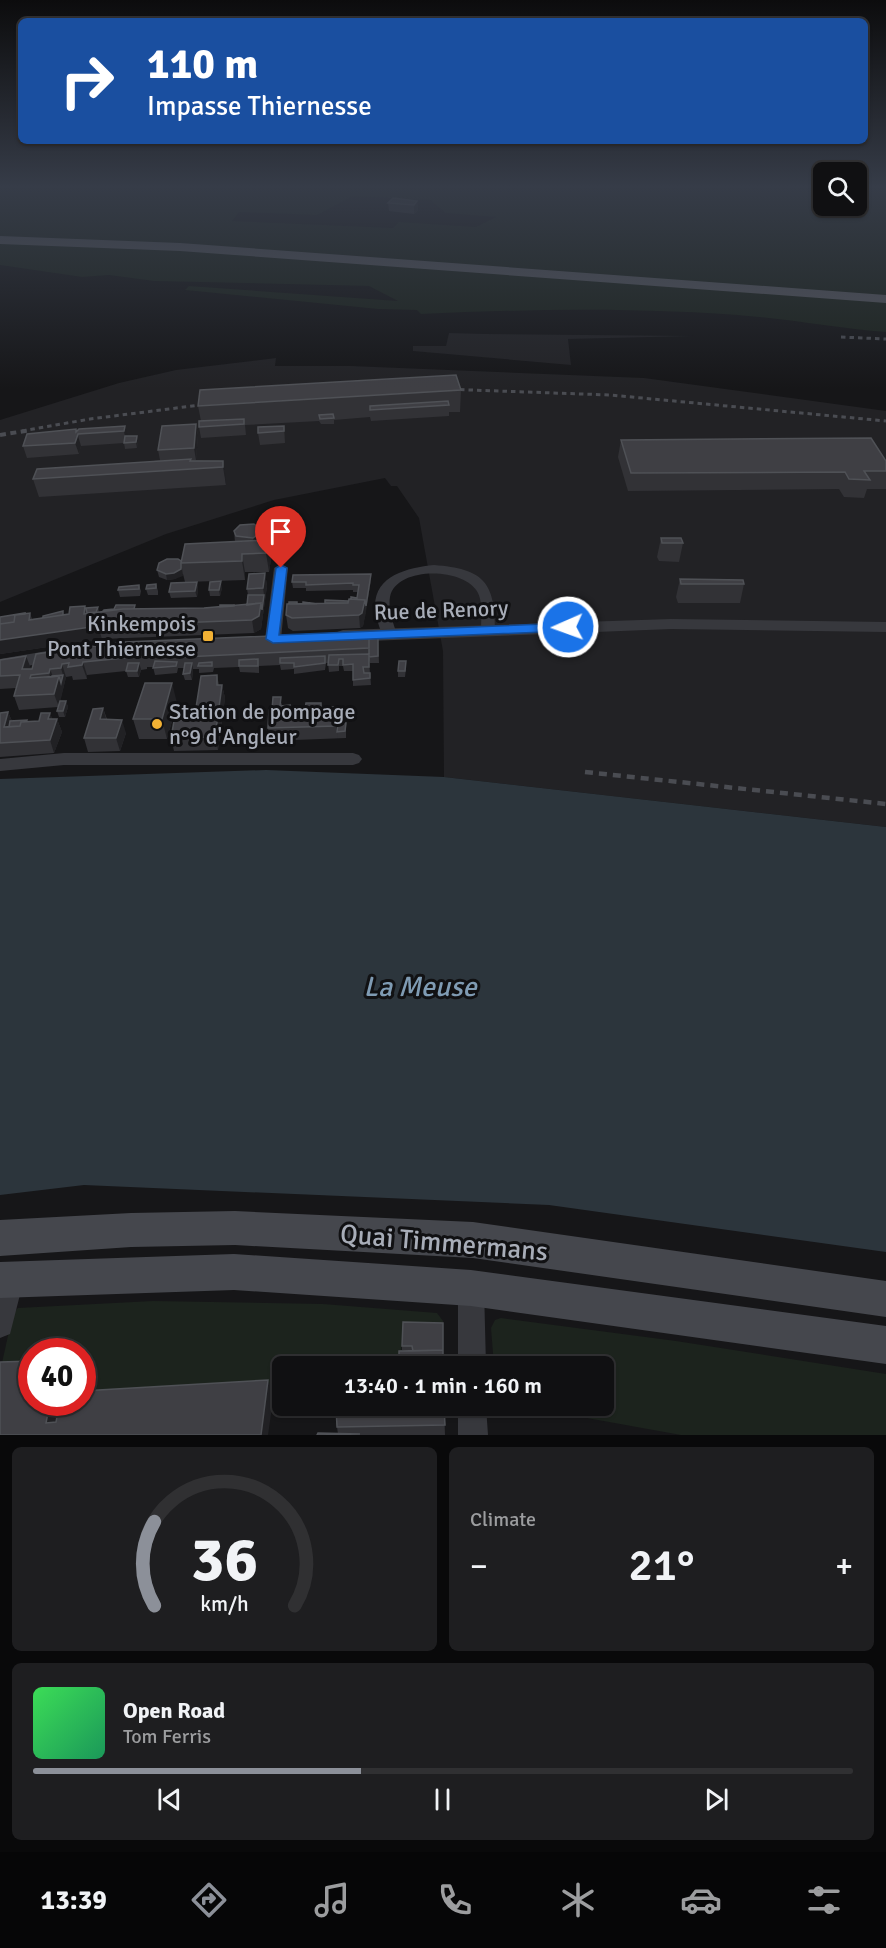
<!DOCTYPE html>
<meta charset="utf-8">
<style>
body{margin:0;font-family:Signika,sans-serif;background:#1e1e20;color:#f1f3f6;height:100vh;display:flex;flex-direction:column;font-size:22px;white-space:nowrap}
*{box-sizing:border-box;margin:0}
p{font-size:20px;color:#9c9d9f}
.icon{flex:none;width:33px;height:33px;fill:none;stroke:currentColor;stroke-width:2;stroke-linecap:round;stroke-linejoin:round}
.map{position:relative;height:1435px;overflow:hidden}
.details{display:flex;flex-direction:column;gap:12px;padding:12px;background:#09090a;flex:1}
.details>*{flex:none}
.top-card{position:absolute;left:18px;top:18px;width:850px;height:126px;border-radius:9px;box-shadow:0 2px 4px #0004,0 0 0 2px #303032;background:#1a4fa0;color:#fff;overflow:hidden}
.controls{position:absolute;left:813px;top:162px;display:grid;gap:12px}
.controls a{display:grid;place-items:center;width:54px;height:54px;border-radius:9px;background:#101012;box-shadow:0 2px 4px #0004,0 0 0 2px #303032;font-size:30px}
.speed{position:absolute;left:18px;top:1338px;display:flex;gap:12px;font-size:30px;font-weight:700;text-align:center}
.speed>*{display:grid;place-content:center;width:78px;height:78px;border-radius:50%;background:#101012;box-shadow:0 2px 4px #0004,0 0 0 2px #303032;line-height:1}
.speed .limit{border:9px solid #d22;background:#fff;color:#111}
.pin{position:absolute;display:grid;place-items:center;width:51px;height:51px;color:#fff;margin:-62px -26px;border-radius:50% 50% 50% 0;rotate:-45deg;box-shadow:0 0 6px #0007}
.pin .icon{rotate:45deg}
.me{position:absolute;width:66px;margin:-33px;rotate:268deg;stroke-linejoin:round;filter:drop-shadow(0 0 4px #0008)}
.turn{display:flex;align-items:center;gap:21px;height:126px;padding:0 30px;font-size:27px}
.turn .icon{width:78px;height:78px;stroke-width:2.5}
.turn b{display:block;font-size:42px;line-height:51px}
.big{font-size:45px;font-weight:600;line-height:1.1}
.details .card{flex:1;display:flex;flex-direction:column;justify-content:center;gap:9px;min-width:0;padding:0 21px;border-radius:9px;background:#1e1e20}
.details .dial{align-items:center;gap:0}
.dial svg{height:156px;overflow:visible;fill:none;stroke:#303032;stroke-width:7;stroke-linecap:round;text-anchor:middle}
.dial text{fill:#f1f3f6;stroke:none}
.song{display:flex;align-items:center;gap:18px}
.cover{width:72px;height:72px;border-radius:9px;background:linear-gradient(135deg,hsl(130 70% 55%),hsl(150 70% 35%))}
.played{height:6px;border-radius:3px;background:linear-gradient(90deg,#8c9099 40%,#303032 40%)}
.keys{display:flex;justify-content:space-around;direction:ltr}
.heat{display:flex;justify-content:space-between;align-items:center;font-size:33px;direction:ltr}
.details .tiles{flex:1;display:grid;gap:12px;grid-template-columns:1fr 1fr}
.card:last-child{grid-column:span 2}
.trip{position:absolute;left:272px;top:1356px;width:342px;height:60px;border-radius:9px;background:#101012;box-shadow:0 2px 4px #0004,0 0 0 2px #303032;font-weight:600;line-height:60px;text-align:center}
.tab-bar{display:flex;height:96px;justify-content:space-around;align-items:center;background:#060607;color:#9c9d9f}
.tab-bar .icon{width:42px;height:42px}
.tab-bar .current{color:#8c9099}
.tab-bar b{font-size:27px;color:#f1f3f6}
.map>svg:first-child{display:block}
.built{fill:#222225}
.green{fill:#1c231d;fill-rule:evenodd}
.water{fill:#2c353c}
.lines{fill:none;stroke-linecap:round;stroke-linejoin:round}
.minor{fill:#37383d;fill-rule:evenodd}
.tertiary{fill:#37383d;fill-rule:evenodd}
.secondary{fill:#45474d;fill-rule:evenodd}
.primary{fill:#53555c;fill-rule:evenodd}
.rail-far2{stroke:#4a4c52;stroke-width:3;stroke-dasharray:4.5 4;stroke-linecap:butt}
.rail-far1{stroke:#4a4c52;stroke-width:4;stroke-dasharray:6 4.5;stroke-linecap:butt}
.rail{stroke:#4a4c52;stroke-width:4.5;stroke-dasharray:8 6;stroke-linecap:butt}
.wall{fill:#323236}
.shaded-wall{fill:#212124}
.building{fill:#3f3f44;stroke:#4f5156;stroke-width:1.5}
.route{fill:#1a73e8;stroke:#114b97;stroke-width:1.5}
.poi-dot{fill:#f2b134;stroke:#111113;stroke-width:2}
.labels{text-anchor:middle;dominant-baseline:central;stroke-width:6;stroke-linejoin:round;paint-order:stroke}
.street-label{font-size:22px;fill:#a8adb8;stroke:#111113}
.poi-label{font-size:22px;fill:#a8adb8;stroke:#111113;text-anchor:end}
.near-street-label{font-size:27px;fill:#a8adb8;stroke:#111113}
.near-water-label{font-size:28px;font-style:italic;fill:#7f9bb3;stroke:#111113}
</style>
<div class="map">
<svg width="886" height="1435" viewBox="0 0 886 1435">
<rect width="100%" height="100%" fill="#161618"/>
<!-- built -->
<path class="built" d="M449,333L486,334L694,336L568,339L571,365L413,351V346H446Z
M276,358L275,366H351L644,378L886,411V827L444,777L443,651L419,518L397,486H391L385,478L274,500L166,534L0,602V420L119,383L176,370Z"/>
<!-- green -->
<path class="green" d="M0,188H823L824,206H856L857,188H886V332C843,329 801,321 759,317C646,307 534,309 421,314L417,310L378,309L185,290L189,286L398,301L369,286L154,281L109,275L82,277L0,265ZM353,196L430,200L446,213L496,217L476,227L399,222L393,228L232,221L239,212L317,215Z
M153,1301L323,1304L437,1313L443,1321V1328L403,1327L400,1366H282V1393L82,1402V1352H32L31,1374L0,1372L13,1313L18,1308Z
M501,1318L676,1341L886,1374V1435H681L587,1418L496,1411V1406H603V1366H494L491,1328L495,1320Z"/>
<!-- water -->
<path class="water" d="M266,770L444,777L886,827V1252L549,1205L84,1185L0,1195V779Z"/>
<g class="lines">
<!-- minor -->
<path class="minor" d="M281,564L288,568L281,639L273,644L265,639L274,568Z
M434,565C483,569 495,581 495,630L493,633H483L481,630C481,619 483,603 478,593C465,567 396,566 390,597C388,609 393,623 397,634L389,639L384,637C380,631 378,623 376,615C369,577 405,568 434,565Z
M64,753H353L359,755L362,759L359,763L353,765H64L0,771V759Z
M11,1266L20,1270L24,1279L10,1334L0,1338V1274L2,1270Z
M471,1275L480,1279L484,1288L486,1366H458V1288L462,1279Z
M458,1406H486L488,1435H458Z"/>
<!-- tertiary -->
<path class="tertiary" d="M671,619L886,622V632L671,629L343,642L337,640L334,636L337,632L343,630Z
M59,649L65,651L68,655L65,659L0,671V659Z"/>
<!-- secondary -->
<path class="secondary" d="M235,1211L473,1222L886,1281V1317L473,1258L235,1245L131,1247L0,1256V1220L131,1213Z
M234,1254L471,1270L886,1326V1364L471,1306L234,1290L0,1298V1262Z"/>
<!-- primary -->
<path class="primary" d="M0,236L180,243L886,295V303L180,251L0,244Z"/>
<!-- rail-far2 -->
<path class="rail-far2" d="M841,337L886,339
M443,389L610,395L886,421
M22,431L90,419L216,403"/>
<!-- rail-far1 -->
<path class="rail-far1" d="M0,435L31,430"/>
<!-- rail -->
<path class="rail" d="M585,772L886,804"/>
</g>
<!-- wall -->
<path class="wall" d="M417,201L418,210L414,214L389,211L388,203Z
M461,390L460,412H449V416L371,421L370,417L334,420V424H321L319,421L245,425L246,435L201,438L199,427L201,421L198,406Z
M196,424L198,435L196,460H191L223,461L226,485L39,497L33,479L160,460L158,450Z
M125,426L127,436H137L138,441L137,448L125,449L124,443L81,446L79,454L27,458L23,446L77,431Z
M284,426L285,443L260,445L258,433Z
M621,440L886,461V489H867L864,498L844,497L839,489L628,491L618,457Z
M261,529L262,541L271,559L269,572H245V580L185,582L183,574L175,579L167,580L159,577L157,570L235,542L234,531Z
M661,538L683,543L679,562L659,561L657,557Z
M265,573L267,586L261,629L254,633L102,639L0,654V617L30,613L32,619L69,614L86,608L98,607L99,612L136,609L204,608L247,605L248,595L247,589Z
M371,574V580L363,626L360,628L293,631L288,628L286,615L297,604L325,603L348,601L357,598L358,592H353V590L306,591V588H293L292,582Z
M680,579L744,584L740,603H678L676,597Z
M197,582L198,589L197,597L171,598L169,592Z
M156,584L158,591V595H148L146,589Z
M139,585L141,591L140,596L120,597L118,590Z
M222,588L220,596H210L209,590Z
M568,617L582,621L579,640H567L566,636Z
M378,638L379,663H370L369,661L371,685L353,686V671H344L343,666H339V671L329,672L328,663H326L325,670L294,674V669L281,670L280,665L259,666V673L240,672L239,667L214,668L213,672L199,673V669H193L192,680H185L183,674L184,668H178L177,673L155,675L153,667H147V669L141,670L139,677H128L126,671L87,675V679L73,680L72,676L66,677L60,701H66L68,707L65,717H59L57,711L58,707L19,710L14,696L16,688L0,689V660L26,656L31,669H32L36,654Z
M406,668L405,677H398V671Z
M217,675L219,685H222L225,698L218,750L174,751L171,738L183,720L195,714Z
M177,703L167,739H139L133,719Z
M282,703V706L290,709H305L321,703L322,707L338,713V723H346V738L270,741L268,728L272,710Z
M103,708L107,719L126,733L120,751L88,752L84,738Z
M8,712L12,721L27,720L28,722L39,721L50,713L52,719H57L62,732L54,753L0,757V713Z
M443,1323L413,1351L402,1350V1346Z
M444,1406L445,1435H317L338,1434L337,1427Z"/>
<!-- shaded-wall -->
<path class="shaded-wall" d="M417,201L418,210L414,214V205Z
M196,424L198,435L196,460L194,448Z
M125,426L128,437L126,443L124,431Z
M76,429L81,446L79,454L75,443Z
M137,436L138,441L137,448L136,442Z
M223,461L226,479V485L223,467Z
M261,529L262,541L255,550L253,538Z
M268,540L271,559L269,572L266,553Z
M242,554L245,572V580L242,561Z
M182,568L183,576L175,579L167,580L166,574Z
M265,573L267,586L265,601L263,588Z
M371,574V580L366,612V606Z
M221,581L222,588L220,596L219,590Z
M197,582L198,589L197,597L195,591Z
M264,595L265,601L261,629L254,633L252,620L261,603Z
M365,600L366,613L363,626L360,628L359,615Z
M98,626L102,639L0,654V640Z
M26,656L31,669H22Z
M83,662L87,675V679L82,665Z
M139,663L141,669L139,677L137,671Z
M192,663L193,669L192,680L190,673Z
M62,664L66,677L59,707L54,694L59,676L63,675L61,668Z
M50,669L55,682L52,683L49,673Z
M172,683L177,703L167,739L162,719Z
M222,685L225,698L218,750L215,737Z
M66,701L68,707L65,717L63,711Z
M338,707L339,721L338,732H337L338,739L336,726Z
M103,708L107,722L100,719Z
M8,712L14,726L11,734L4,727Z
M50,713L55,726L57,719L62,732L54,753L50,740L48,719Z
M122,720L126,733L120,751L116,738Z
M268,1380L274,1393L268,1435H261Z
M50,1402H61L58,1434L46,1423Z"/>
<!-- building -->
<path class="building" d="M393,198L417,201L414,205L388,203Z
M456,375L461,390L198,406L200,390Z
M448,401L449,405L370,410V406Z
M333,414L334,418L320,419L319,415Z
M244,419V424L199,427V421Z
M196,424L194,448L158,450L162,426Z
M125,426L124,431L78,434L75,443L23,446L27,434L76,429V432L79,429Z
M284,426V431L258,433V427Z
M125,436H137L136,442L124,443Z
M871,438L886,461V471H864L870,480L849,479L845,472L631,473L621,440Z
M191,459L190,461H223V467L33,479L37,469Z
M254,524L261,529L260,533L253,538L236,536L234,531L240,525Z
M661,538H681L683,543H662Z
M268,540L266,553L242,554V561L181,563L185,544Z
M167,559H178L181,561V569L174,573L166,574L157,570L159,563Z
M265,573L263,588L247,589L249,574Z
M371,574L366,606L365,600L351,599V597L357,598L359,585H353V583L306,585V582H292L293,575Z
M680,579L743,580L744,584H681Z
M221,581L219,590H209L210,582Z
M197,582L195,591L169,592L171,583Z
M156,584V588L146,589L147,585Z
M139,585V589L118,590L119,587Z
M248,595H264L262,610L261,603L247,605Z
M349,599L365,600L362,613L359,615L292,618L286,615L287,604L348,603Z
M325,600L348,601V603H325Z
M289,602H297V604H289Z
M303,602L317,604H303Z
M261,603L259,616L252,620L98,626L0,640V624L14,622L15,615L30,613L29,620L69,614L70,607L85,606L84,614L123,609L204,608Z
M116,605H135L134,609H123L103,611L104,610L114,609Z
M220,605H234V606L220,607Z
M98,607L96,612L87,613L86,608Z
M63,611V615L43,618V616Z
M25,613V614L15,615L14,622L0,624V617Z
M568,617H581L582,621H569Z
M369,632V648L184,657V655L144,654V656L83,662L82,665L68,667L69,663L62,664L61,668L50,669L49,673L31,675L30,678L59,676L54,694L14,696L20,675L0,676V660L26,656L22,669H32L36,654L124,642Z
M378,638V656L369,657V639Z
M369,654V667H363L364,673H370V678L353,680V664L343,665V659H339L338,665H328L329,655Z
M325,656V663L294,667V663H280V658Z
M258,659V666H239V660Z
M155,661L177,662L176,666L153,668Z
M399,661H406L405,671H398Z
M212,662V666H198L199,663Z
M128,663H139L137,671H126Z
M185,663H192L190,673L183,674Z
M63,675L61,683L59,676L52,677V676Z
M217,675V685H222L215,737L171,738L174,721L183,720L184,715L195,714L201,676Z
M145,683H172L162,719H133Z
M273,697H281L280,706L290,705L289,709L272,710Z
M60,701H66L63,711H57Z
M306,703H321V707H338V714L337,708L305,709Z
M103,708L100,719L122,720L116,738H84L93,709Z
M337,708L336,726L268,728L269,710Z
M8,712L4,727L20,726L21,722L39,721L41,713H50L48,719H57L50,740L0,743V713Z
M27,720L26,722H21L20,726L9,727L10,721Z
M338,723H346L345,731L337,732Z
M403,1322L443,1323V1350L413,1351L412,1346H402Z
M443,1350V1366H399V1351Z
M32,1361V1402H50L46,1423L56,1422L60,1402H82V1391L268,1380L261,1435H0V1362Z
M336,1406H444L445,1425L337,1427Z
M318,1433L360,1434L317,1435Z"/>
<!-- sky -->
<linearGradient id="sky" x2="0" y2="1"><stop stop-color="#0c0c0d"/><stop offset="0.48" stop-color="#363c48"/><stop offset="1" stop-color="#363c48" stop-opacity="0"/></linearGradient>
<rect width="886" height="389" fill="url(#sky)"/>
<!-- route -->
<path class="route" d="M281,565L287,568L279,635L568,623L574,627L568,631L273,643L266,639L276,568Z"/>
<!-- markers -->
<g class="poi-dot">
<rect x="202" y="630" width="12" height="12" rx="3"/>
<circle cx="157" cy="724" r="6"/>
</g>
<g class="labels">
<!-- street labels -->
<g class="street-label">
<text transform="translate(441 610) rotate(-2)">Rue de Renory</text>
</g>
<!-- poi labels -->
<g class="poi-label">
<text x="196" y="623">Kinkempois<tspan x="196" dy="25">Pont Thiernesse</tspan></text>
<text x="169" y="711" text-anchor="start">Station de pompage<tspan x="169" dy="25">n°9 d'Angleur</tspan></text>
</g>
<!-- near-street labels -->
<g class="near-street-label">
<text transform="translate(444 1243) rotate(5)">Quai Timmermans</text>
</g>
<!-- near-water labels -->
<g class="near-water-label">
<text x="420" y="987">La Meuse</text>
</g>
</g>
</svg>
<div class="controls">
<a><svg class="icon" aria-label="search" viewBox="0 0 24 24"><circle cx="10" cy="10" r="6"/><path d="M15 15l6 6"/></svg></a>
</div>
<div class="speed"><div class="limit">40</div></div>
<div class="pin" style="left:281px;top:568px;background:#d93025"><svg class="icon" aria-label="arrive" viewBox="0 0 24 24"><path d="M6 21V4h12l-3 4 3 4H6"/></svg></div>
<svg class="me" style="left:568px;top:627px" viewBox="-20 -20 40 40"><circle r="17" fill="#1a73e8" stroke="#fff" stroke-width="3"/><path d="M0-11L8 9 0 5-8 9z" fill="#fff"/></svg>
<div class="trip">13:40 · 1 min · 160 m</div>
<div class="top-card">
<div class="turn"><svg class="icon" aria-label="right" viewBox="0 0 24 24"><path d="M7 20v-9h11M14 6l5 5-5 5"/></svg><div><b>110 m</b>Impasse Thiernesse</div></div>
</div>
</div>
<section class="details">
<div class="tiles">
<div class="card dial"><svg viewBox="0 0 100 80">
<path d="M14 69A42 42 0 1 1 86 69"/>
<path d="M14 69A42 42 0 0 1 14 26" stroke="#8c9099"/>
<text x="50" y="56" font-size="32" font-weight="700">36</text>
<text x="50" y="72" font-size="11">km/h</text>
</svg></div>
<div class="card"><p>Climate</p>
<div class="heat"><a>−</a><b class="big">21°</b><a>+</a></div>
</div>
<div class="card">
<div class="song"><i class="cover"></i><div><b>Open Road</b><p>Tom Ferris</p></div></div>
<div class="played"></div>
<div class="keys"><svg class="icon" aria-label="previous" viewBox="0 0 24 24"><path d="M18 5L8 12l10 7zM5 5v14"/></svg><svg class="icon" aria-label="pause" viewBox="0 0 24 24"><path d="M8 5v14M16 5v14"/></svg><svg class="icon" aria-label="next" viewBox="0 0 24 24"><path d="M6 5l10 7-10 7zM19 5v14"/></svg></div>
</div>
</div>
</section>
<nav class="tab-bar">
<b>13:39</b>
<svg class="icon current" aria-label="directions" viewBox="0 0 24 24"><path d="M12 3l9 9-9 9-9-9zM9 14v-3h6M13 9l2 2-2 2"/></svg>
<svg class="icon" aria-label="music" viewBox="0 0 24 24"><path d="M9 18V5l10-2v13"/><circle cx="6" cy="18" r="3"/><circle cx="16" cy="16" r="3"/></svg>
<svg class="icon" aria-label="phone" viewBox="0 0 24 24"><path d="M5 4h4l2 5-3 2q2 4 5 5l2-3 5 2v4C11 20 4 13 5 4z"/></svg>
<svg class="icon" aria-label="climate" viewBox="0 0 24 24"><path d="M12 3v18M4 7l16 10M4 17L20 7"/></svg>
<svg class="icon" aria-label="car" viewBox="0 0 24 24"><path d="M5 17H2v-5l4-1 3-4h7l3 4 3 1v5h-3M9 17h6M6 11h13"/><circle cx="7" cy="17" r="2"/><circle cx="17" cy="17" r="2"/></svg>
<svg class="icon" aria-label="filters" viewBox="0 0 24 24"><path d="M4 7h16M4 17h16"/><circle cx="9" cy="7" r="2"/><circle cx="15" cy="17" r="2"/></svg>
</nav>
